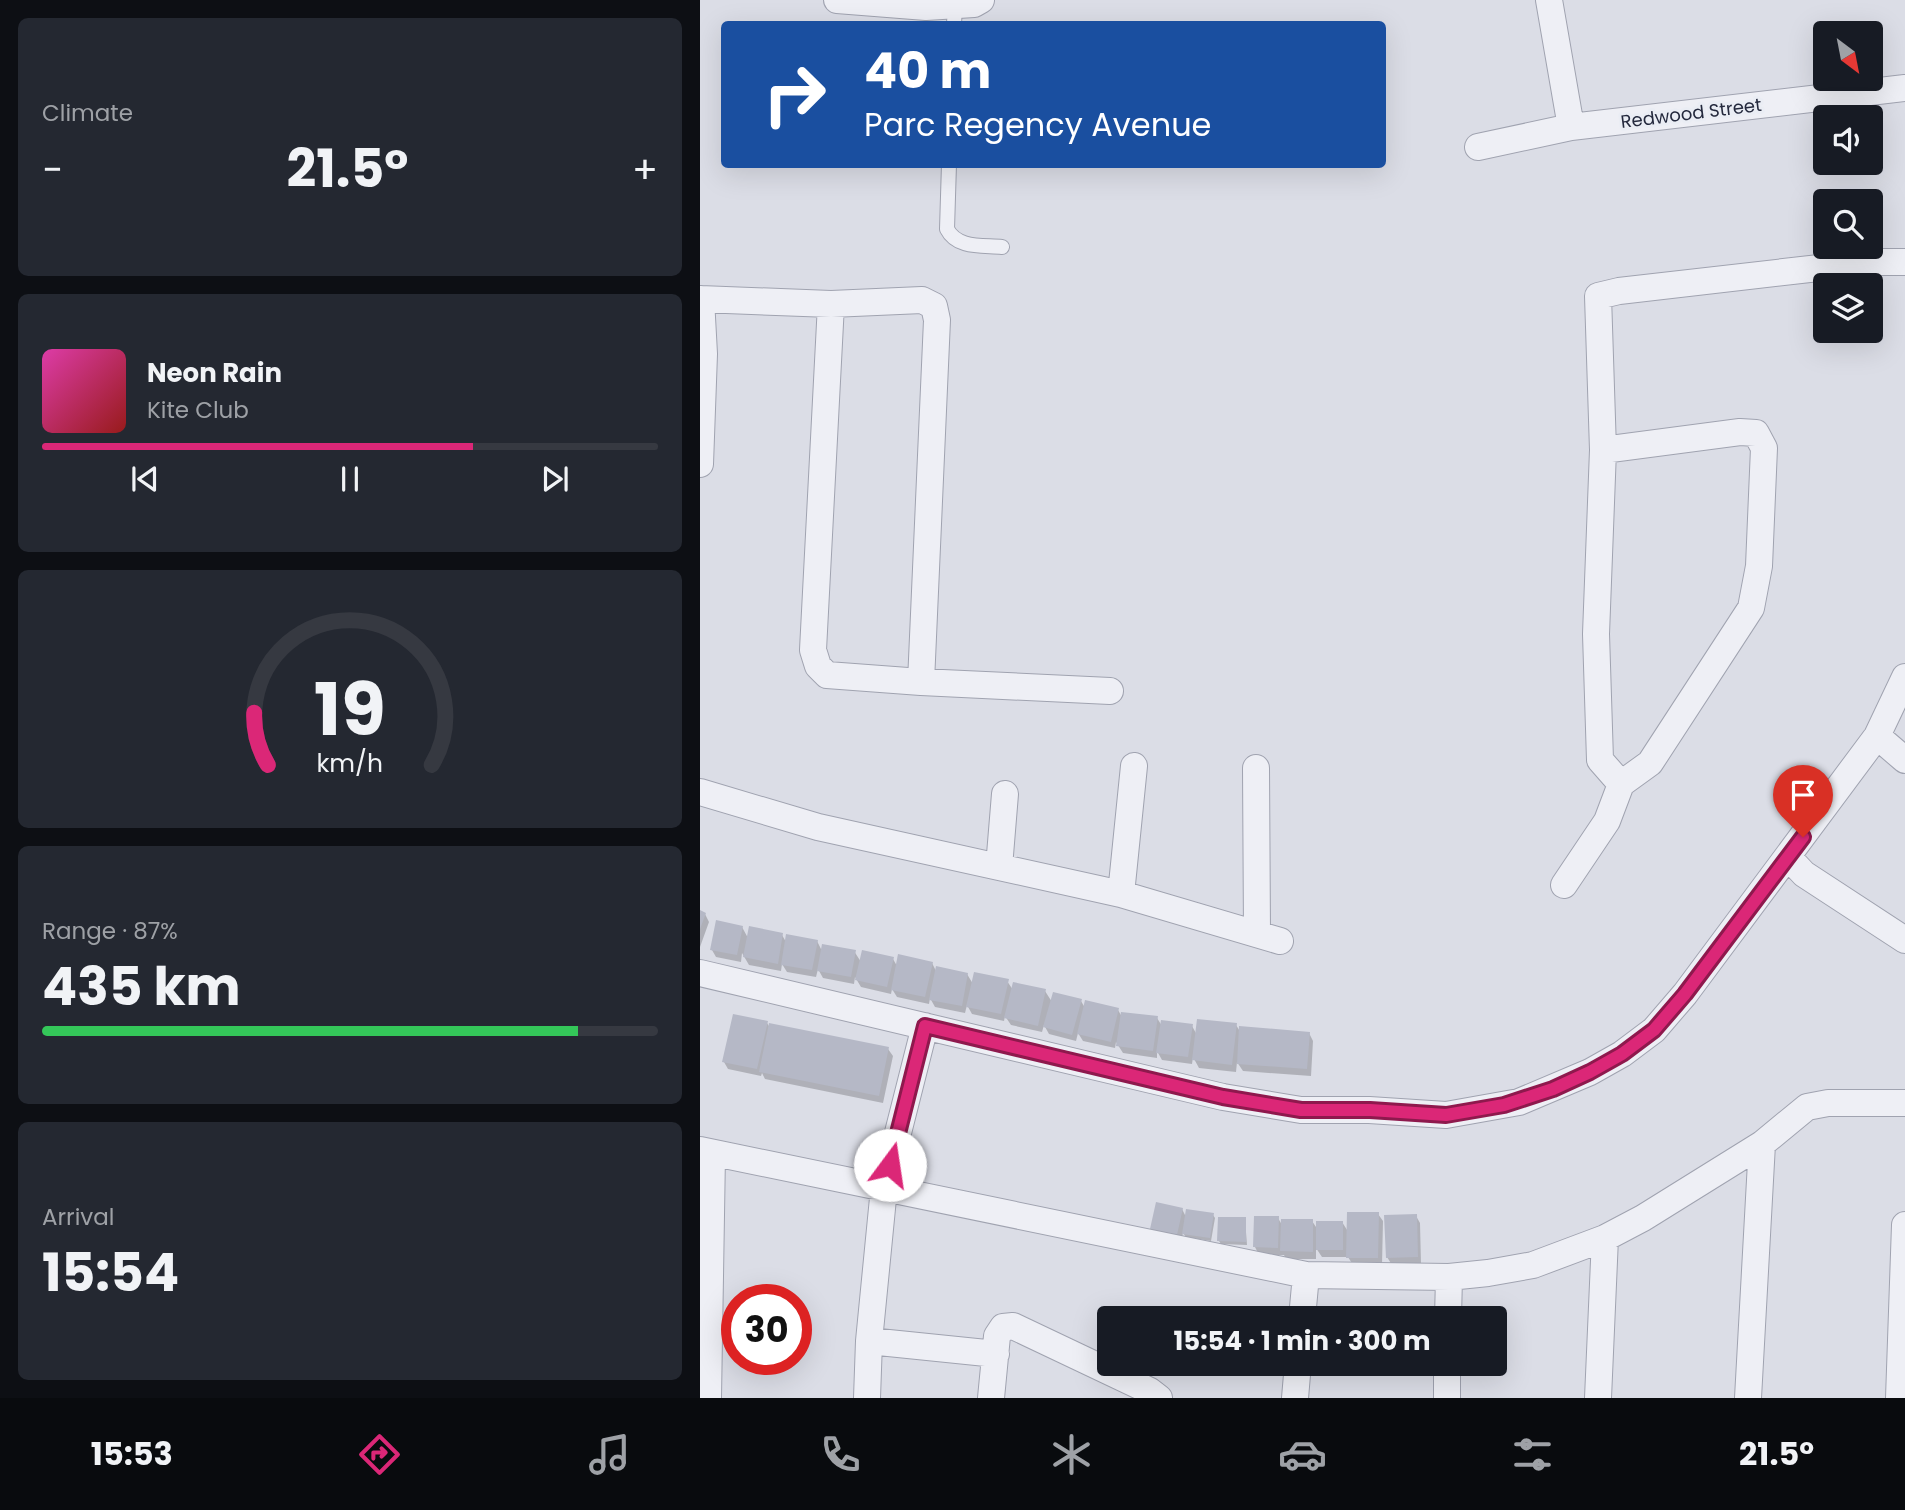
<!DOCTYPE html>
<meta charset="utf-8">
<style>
body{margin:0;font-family:Poppins,sans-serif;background:#242831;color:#f1f3f6;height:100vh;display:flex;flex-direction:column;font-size:26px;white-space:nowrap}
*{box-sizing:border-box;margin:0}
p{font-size:23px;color:#9ea1a6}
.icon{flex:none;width:38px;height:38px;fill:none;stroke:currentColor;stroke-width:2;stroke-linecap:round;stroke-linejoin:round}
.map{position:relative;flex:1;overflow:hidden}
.side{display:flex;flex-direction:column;gap:18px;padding:18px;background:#0d0f14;width:700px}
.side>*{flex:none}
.guide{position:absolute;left:21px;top:21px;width:665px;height:147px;border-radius:7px;box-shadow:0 7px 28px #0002;background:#1a4fa0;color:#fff;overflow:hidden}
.needle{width:46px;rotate:148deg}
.buttons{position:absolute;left:1113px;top:21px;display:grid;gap:14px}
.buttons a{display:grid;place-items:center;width:70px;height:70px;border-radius:7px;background:#171b24;box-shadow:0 7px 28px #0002;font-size:35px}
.speed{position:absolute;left:21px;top:1284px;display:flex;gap:14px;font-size:35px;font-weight:700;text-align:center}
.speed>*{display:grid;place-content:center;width:91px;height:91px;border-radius:50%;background:#171b24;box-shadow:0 7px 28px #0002;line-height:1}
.speed .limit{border:10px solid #d22;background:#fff;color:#111}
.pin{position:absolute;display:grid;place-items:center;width:60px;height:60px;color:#fff;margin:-72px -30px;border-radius:50% 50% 50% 0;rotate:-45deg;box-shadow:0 0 7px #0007}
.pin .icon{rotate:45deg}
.me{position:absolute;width:77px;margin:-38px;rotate:14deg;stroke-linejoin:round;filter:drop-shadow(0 0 5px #0008)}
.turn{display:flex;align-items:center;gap:24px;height:147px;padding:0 28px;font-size:32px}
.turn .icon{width:91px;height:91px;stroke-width:2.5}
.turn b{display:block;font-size:49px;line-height:60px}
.big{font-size:52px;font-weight:700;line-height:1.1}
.side .widget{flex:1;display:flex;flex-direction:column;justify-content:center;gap:10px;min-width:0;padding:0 24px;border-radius:10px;background:#242831}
.side .dial{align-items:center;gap:0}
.dial svg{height:182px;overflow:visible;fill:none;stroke:#363941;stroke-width:7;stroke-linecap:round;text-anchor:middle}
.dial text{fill:#f1f3f6;stroke:none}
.song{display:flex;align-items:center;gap:21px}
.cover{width:84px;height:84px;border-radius:10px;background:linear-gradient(135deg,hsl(320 70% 55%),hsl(0 70% 35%))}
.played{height:7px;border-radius:4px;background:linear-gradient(90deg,#db2777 70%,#363941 70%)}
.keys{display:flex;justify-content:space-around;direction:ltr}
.heat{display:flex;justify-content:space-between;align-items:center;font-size:38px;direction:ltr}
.charge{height:10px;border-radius:5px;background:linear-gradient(90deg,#34c759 87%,#363941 0)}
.trip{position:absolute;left:397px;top:1306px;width:410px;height:70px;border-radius:7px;background:#171b24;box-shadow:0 7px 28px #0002;font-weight:700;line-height:70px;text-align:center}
.menu{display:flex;height:112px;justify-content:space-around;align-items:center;background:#090b0e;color:#9ea1a6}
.menu .icon{width:49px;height:49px}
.menu .selected{color:#db2777}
.menu b{font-size:32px;color:#f1f3f6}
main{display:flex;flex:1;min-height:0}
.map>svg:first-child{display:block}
.shadow{fill:#0003}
.building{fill:#b5b8c6}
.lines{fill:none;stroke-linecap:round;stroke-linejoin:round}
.service-casing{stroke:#a0a3b0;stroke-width:16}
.minor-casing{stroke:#a0a3b0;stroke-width:28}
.service{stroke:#eeeff5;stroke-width:14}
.minor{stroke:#eeeff5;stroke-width:26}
.route-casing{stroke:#8e194d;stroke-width:18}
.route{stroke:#db2777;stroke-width:12}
.labels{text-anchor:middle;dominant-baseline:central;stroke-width:6;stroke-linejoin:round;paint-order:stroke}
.street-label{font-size:18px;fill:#24293d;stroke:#eaedf4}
</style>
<main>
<section class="side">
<div class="widget"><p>Climate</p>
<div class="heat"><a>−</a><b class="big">21.5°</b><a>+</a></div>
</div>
<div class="widget">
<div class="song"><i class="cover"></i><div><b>Neon Rain</b><p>Kite Club</p></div></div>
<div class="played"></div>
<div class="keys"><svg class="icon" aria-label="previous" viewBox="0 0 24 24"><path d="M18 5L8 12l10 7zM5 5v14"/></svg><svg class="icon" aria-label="pause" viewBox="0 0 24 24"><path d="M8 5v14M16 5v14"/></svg><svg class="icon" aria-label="next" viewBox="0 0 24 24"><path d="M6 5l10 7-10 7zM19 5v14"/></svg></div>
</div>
<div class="widget dial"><svg viewBox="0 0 100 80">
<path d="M14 69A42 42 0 1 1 86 69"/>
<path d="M14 69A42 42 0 0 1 8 46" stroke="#db2777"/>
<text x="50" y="56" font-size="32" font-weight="700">19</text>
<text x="50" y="72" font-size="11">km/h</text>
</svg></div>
<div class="widget"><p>Range · 87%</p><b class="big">435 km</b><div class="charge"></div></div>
<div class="widget"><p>Arrival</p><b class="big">15:54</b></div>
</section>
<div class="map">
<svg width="1205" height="1398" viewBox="0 0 1205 1398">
<rect width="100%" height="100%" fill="#dbdde6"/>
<!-- shadow -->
<path class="shadow" d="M0,912L5,914L9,922L0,947Z
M42,927L48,938L82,935L86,942L117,941L122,951H154L161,962L193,959L197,966L232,963L236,971L267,974L273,984L307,981L313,990L345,991L352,1002L381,1001L385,1008L418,1010L422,1017L457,1018L462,1026H492L497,1035L536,1025L541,1033H609L613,1041L611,1076L543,1071L537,1062L536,1072L499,1068L493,1057L492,1064L462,1060L457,1051V1058L423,1053L416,1042L415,1048L383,1041L378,1033L376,1041L349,1034L344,1025L342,1032L311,1025L305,1016L304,1021L272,1014L267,1005L265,1013L235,1007L230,998L229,1004L197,997L192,989L191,994L161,987L155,977L154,984L123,978L118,969L116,977L87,972L82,964L81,971L49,965L42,953L41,962L16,957L12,950Z
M67,1023L70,1028L188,1049L193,1056L183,1103L65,1079L62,1073L61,1076L28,1069L24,1062Z
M482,1209L486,1217L513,1215L515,1218L511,1241L486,1237L483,1233L481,1242L456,1236L451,1229Z
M678,1214L683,1221L682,1265H653L648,1257H622L616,1248V1259H586L584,1255H559L555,1247L578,1218L582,1225L612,1221L618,1230L642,1222L649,1233Z
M716,1216L720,1223L721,1264L692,1265L687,1257Z
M545,1219L547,1245L521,1244L519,1241Z"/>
<!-- building -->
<path class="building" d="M0,910L6,913L0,929Z
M16,920L43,926L37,955L10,950Z
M49,926L83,933L78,964L43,957Z
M86,934L118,940L112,970L81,965Z
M122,944L156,950L151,977L117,971Z
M162,950L194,957L187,987L155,980Z
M198,954L233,962L225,997L191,990Z
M236,966L268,973L262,1006L229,1000Z
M274,972L309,979L301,1014L266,1007Z
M313,982L346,989L338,1026L304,1018Z
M353,992L382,999L372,1035L343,1027Z
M385,1000L419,1008L411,1042L377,1034Z
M421,1012L458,1016L453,1051L416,1046Z
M33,1014L68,1021L57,1069L22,1062Z
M497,1019L537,1023L532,1065L492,1060Z
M461,1020L493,1024L488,1057L456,1053Z
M69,1023L189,1047L179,1096L59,1072Z
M539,1026L610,1032L607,1069L537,1064Z
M456,1202L483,1208L477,1235L450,1229Z
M486,1209L514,1213L510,1238L482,1234Z
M647,1212H679L678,1258H646Z
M717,1214L718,1257L686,1258L684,1215Z
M554,1216H579L578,1248L553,1247Z
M518,1217H546V1242L517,1241Z
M581,1219H613V1252L580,1251Z
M616,1221H643V1250H616Z"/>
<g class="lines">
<!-- service casing -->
<g class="service-casing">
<path id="service" d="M254,24L255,6
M249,164L247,229C257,249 283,245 302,247"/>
</g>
<!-- minor casing -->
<g class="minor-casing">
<path id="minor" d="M137,0L226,7L274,4L281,0
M849,0L871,127
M778,147L871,127L1205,88
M0,299L131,304L222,300L234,306L237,320L221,682
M131,304L113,650L118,666L127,675L221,682L410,691
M0,464L4,354L1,299
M1177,736L1205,760
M556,768L557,933
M921,784L900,760L896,634L903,450L898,296L919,291L1171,262H1205
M0,792L118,827L421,894L580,941
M1088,857L1104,874L1205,940
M299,867L305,794
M864,885L907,821L921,784L950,763L1051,608L1059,566L1064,448L1056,433L1040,432L903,450
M421,894L434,766
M0,973L523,1097L601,1110H669L746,1115L819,1102L890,1072L922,1054L954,1030L985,994L1177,736L1205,677
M0,1150L606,1275L749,1277L788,1273L833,1265L905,1238L943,1218L1062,1144L1107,1107L1128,1103H1205
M602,1318L606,1275
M748,1318L749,1277
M169,1341L296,1354
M8,1398L12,1154
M167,1398L169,1341L184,1188L225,1026
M291,1398L297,1336L303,1327L313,1326L450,1391L459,1398
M595,1398L598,1363
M747,1398V1363
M898,1398L905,1238
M1048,1398L1062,1144
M1199,1398L1205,1225"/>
</g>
<!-- service -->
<use href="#service" class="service"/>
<!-- minor -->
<use href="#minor" class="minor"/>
</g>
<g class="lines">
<!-- route casing -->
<g class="route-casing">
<path id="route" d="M190,1165L225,1026L523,1097L601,1110H670L746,1115L804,1105L853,1089L890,1072L922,1054L954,1030L985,994L1103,837"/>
</g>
<!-- route -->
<use href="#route" class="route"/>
</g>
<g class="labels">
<!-- street labels -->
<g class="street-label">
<text transform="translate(991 113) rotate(-7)">Redwood Street</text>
</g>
</g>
</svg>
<div class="buttons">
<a><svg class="needle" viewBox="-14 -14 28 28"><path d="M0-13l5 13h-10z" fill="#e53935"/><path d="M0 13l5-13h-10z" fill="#9ea1a6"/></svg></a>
<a><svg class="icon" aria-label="sound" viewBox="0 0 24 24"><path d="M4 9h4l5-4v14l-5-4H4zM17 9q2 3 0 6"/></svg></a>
<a><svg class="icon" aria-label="search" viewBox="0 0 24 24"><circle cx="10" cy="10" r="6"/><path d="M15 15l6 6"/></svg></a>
<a><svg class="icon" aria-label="layers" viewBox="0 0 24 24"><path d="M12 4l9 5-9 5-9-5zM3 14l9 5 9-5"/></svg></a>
</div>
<div class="speed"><div class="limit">30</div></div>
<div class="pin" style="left:1103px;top:837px;background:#d93025"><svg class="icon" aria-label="arrive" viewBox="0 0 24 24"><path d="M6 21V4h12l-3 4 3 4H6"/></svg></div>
<svg class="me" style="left:190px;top:1165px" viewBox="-20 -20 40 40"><circle r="19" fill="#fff"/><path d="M0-13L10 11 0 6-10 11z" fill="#db2777"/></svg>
<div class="trip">15:54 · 1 min · 300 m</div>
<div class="guide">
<div class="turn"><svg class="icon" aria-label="right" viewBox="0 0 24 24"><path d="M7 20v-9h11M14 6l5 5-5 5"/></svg><div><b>40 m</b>Parc Regency Avenue</div></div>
</div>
</div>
</main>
<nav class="menu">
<b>15:53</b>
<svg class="icon selected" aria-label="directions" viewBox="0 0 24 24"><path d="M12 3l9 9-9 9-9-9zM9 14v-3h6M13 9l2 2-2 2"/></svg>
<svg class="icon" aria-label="music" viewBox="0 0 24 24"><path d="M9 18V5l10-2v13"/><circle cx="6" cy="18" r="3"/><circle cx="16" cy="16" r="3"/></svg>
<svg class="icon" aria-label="phone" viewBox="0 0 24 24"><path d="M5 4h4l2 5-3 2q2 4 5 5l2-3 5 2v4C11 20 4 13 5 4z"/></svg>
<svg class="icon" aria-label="climate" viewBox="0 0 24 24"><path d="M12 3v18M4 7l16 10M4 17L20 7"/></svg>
<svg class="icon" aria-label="car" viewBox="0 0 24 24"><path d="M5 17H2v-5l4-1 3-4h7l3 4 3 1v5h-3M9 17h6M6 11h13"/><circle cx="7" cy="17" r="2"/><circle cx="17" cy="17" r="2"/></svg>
<svg class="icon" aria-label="filters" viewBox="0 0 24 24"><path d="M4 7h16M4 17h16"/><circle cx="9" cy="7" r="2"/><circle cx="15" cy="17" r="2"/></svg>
<b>21.5°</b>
</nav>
